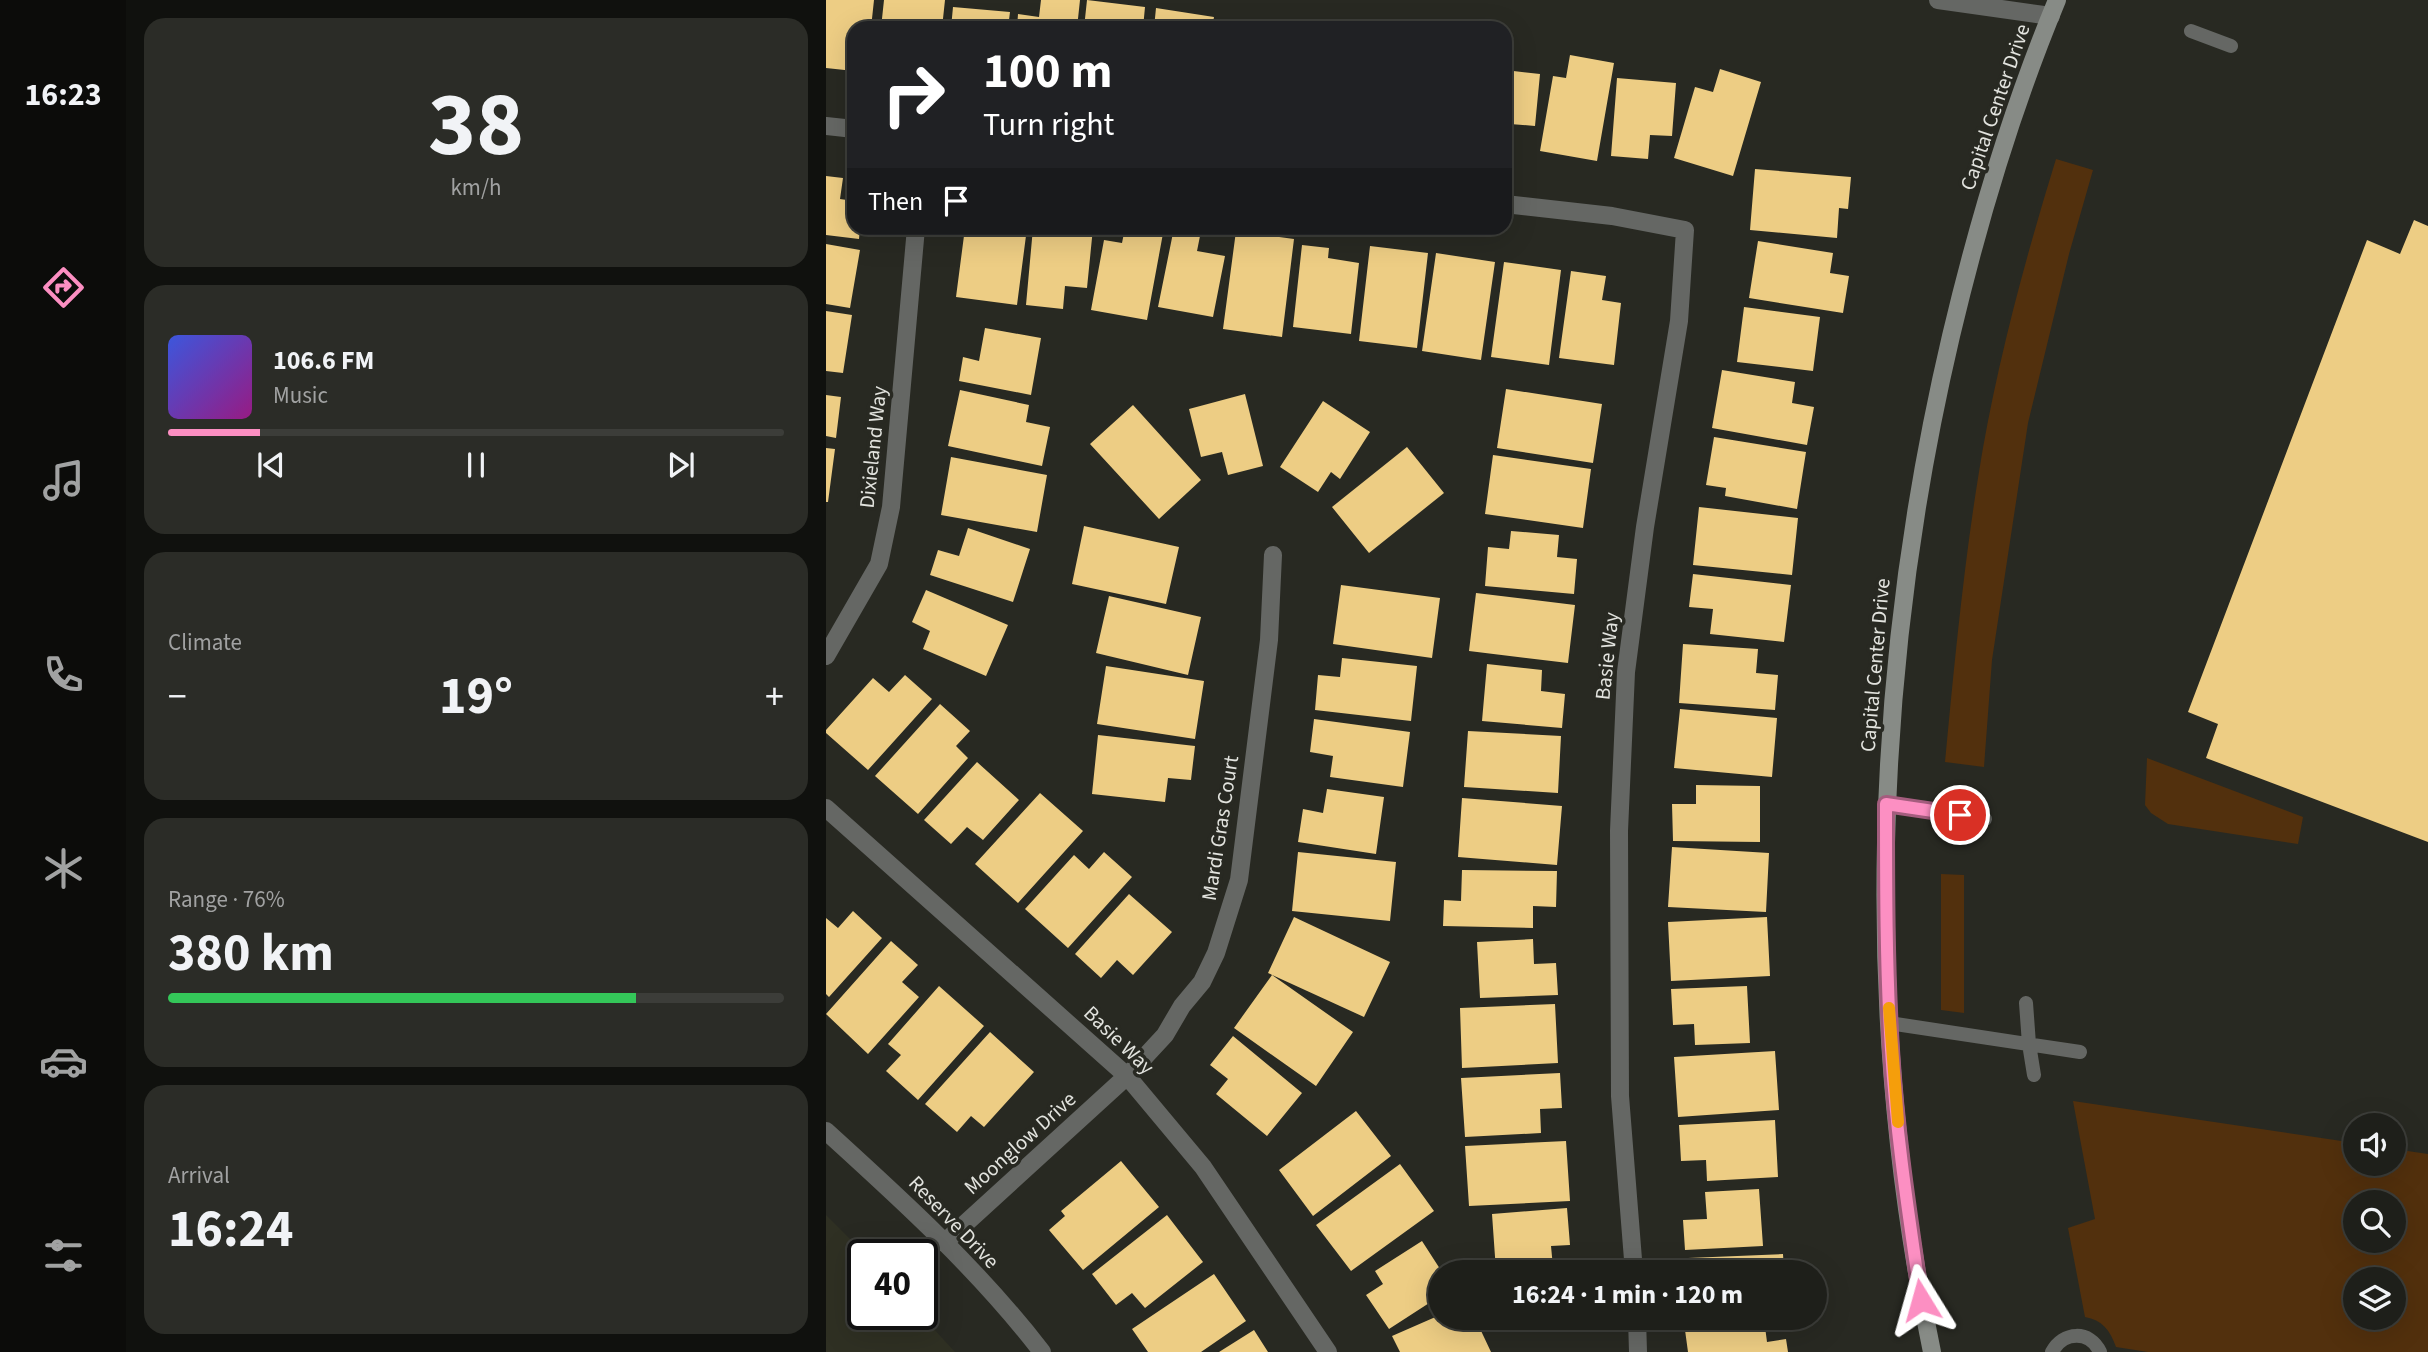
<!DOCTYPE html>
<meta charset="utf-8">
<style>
body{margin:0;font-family:"Source Sans 3",sans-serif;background:#2b2c27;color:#f1f3f6;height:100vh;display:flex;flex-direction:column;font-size:26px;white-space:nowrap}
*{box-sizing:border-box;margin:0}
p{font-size:23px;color:#a1a2a2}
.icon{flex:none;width:38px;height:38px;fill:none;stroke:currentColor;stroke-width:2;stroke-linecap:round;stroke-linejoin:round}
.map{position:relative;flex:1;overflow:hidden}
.drawer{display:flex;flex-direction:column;gap:18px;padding:18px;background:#10110e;width:700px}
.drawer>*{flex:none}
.banner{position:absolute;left:21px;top:21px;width:665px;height:214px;border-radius:21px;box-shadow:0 7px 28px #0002,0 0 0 2px #3c3d39;background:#202124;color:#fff;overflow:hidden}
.buttons{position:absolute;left:1517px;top:1113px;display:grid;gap:14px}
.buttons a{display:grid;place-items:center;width:63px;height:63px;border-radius:50%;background:#1e1f1a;box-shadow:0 7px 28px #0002,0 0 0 2px #3c3d39;font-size:35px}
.speed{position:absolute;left:21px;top:1239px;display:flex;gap:14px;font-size:35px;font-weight:700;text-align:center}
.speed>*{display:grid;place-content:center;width:91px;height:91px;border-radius:50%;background:#1e1f1a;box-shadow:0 7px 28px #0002,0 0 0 2px #3c3d39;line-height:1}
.speed .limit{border:4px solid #111;border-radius:10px;background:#fff;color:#111}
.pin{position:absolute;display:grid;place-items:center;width:60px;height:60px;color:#fff;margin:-30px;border:4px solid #fff;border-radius:50%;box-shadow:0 2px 7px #0007}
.me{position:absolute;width:77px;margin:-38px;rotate:352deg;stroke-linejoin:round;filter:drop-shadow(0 0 5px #0008)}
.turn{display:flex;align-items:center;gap:24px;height:147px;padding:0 21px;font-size:32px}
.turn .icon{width:91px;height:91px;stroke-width:2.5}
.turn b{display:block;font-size:49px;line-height:60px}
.then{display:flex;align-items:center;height:66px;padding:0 21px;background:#0003;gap:14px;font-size:26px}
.big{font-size:52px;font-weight:700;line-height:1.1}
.drawer .card{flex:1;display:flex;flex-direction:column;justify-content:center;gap:10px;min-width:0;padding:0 24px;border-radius:21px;background:#2b2c27}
.drawer .dial{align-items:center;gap:0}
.dial b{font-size:91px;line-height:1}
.song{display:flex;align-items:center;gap:21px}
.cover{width:84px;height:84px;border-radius:10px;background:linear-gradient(135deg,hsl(230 70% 55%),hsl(310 70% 35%))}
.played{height:7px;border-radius:4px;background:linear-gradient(90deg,#fc8fc2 15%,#3c3d39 15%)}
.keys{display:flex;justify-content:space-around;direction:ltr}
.heat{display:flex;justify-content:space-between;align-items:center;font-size:38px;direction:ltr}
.charge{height:10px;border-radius:5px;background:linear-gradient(90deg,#34c759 76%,#3c3d39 0)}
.trip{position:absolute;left:602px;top:1260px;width:399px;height:70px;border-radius:35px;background:#1e1f1a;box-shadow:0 7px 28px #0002,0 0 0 2px #3c3d39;font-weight:700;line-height:70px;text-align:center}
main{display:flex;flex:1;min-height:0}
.tabs{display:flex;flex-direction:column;width:126px;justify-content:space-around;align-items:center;background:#0c0c0a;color:#a1a2a2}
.tabs .icon{width:49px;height:49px}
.tabs .current{color:#fc8fc2}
.tabs b{font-size:32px;color:#f1f3f6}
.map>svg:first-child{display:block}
.built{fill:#2f3023}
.green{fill:#52300d;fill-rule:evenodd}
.building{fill:#edcd84}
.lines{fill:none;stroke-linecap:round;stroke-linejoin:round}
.lane{stroke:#656764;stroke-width:14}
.street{stroke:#656764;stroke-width:18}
.secondary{stroke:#878b86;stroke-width:18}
.route-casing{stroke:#a45d7e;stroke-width:18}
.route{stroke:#fc8fc2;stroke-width:12}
.slow{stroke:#f59e0b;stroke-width:12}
.labels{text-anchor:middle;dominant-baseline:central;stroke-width:7;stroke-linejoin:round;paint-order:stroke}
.street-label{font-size:21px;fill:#e2e3de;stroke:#282922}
</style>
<main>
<nav class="tabs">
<b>16:23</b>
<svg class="icon current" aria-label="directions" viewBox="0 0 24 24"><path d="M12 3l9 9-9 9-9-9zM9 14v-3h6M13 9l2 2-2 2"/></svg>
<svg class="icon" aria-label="music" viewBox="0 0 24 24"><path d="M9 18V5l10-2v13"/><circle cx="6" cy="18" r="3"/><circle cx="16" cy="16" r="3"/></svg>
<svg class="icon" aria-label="phone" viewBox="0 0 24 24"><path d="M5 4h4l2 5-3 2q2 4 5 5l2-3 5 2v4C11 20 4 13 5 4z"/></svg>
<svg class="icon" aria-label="climate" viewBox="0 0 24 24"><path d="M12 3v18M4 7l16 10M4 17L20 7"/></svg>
<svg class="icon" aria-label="car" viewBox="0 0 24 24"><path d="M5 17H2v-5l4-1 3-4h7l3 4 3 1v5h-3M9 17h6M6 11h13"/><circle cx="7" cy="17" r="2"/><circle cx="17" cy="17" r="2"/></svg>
<svg class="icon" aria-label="filters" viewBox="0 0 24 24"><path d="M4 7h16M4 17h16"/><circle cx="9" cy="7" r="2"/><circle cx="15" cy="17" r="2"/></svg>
</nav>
<section class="drawer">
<div class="card dial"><b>38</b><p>km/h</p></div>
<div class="card">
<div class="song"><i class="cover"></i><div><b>106.6 FM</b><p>Music</p></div></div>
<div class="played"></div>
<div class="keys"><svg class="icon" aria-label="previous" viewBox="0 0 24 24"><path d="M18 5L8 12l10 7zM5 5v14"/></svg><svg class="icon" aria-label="pause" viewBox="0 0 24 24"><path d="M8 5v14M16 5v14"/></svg><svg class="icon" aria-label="next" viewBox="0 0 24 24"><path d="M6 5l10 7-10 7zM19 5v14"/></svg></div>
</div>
<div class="card"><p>Climate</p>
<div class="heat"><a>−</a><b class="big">19°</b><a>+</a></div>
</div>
<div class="card"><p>Range · 76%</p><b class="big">380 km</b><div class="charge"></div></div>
<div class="card"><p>Arrival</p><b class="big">16:24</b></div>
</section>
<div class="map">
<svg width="1602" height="1352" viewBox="0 0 1602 1352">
<rect width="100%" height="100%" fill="#282922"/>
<!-- built -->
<path class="built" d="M0,1215L40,1255H37V1314H94L129,1352H0Z"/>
<!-- green -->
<path class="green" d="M1230,159L1267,170L1243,254L1202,423L1166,660L1158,767L1119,762C1128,667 1137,572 1152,478C1169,370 1198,263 1230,159Z
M1321,758L1477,817L1472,844L1342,824L1325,813L1319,805Z
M1115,874L1138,875V1013L1115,1010Z
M1247,1101L1529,1143L1530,1164H1568V1149L1602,1154V1352H1322L1290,1347C1284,1330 1276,1320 1259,1317L1242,1228L1269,1219ZM1530,1202H1568V1241H1530ZM1530,1279H1568V1318H1530Z"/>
<!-- building -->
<path class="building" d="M0,0H48L45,28H28V71L0,68Z
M58,0H119L116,28H55Z
M215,0H254L251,28H191L192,14L213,17Z
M261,0L319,7L317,28H258Z
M127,7L184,12L182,28H125Z
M330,8L388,17L386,28H328Z
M744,55L788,63L771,161L714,151L727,76L740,78Z
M894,69L935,82L907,176L848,158L869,87L887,92Z
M679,70L714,74L709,126L684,124L682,148H679Z
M791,78L850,83L846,136L824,135L822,159L785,156Z
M929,169L1025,177L1022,209L1013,208L1011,238L924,230Z
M0,176L17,178L14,199L28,201V228H34L33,239L0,235Z
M1588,220L1602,226V842L1380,758L1392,724L1362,712L1541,240L1574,254Z
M139,228H201L191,305L130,297Z
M207,228H267L261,288L239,286L237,309L200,305Z
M299,228H338L321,320L265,310L278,240L296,243Z
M348,228L375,231L371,251L399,256L387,317L332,307Z
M410,231L468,239L456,337L397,329Z
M932,241L1007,253L1004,273L1023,276L1017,313L923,298Z
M0,244L34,250L24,308L0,304Z
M476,245L503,248L502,258L533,263L525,334L467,327Z
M544,246L602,253L591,348L533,341Z
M610,253L669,262L655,360L596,351Z
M678,262L735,270L723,365L665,357Z
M745,271L780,276L776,300L795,303L788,365L733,358Z
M918,307L994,317L987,371L911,362Z
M0,311L26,315L17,373L0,371Z
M159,328L215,338L205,395L133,381L137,357L153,361Z
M896,370L969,382L966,403L988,407L981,445L886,428Z
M680,389L776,404L767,463L671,448Z
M134,390L203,405L200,422L224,427L216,466L122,446Z
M419,394L437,466L402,475L396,452L375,457L363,409Z
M0,395L15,397L10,438L0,436Z
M497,401L544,432L514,479L505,472L492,492L454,467Z
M307,405L375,480L333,519L264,444Z
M888,437L980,452L971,509L899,496L900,488L880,485Z
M581,447L618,493L543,553L506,507Z
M0,448L9,449L2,502H0Z
M667,455L765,469L757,528L659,514Z
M125,457L221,475L211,532L115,515Z
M873,507L972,518L966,575L867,565Z
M258,526L353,547L340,604L246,584Z
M142,528L204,549L187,602L104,575L112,550L133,556Z
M685,531L733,535L731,557L751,559L748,594L659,586L662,547L683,549Z
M867,574L965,585L958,642L884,634L887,609L863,607Z
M515,585L614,598L606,658L507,644Z
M100,590L182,625L160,676L97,649L104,631L86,622Z
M650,593L749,605L742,663L643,651Z
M283,596L375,617L362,675L270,653Z
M857,644L932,649L930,673L952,675L949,710L853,703Z
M516,658L591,666L585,721L489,710L492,675L514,677Z
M661,664L716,670L715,691L739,694L736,728L656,721Z
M280,666L378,681L369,739L271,724Z
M79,675L106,699L42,770L0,733V730L47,678L63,692Z
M114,704L144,731L130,746L142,758L92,814L49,776Z
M854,709L951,718L946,777L848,768Z
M488,719L584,732L577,787L504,777L507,756L484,752Z
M642,731L735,736L732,793L638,787Z
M272,735L369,746L365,780L342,778L339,802L266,794Z
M151,762L193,800L157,840L141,827L125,844L98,820Z
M870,785L934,786V842L847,841L846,804H870Z
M501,789L558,797L550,854L472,842L477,809L497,813Z
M214,793L257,831L192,903L149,864Z
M636,798L736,806L731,865L632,857Z
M846,847L943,853L940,912L842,907Z
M278,852L306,877L242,948L199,909L248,855L263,869Z
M472,852L570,862L564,921L466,911Z
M636,870L731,871L730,907L707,906V928L617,926L618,900L635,901Z
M303,894L346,932L307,975L291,960L275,978L249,954Z
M27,911L56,938L3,997L0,994V918L12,928Z
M468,917L564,962L538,1017L442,973Z
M941,917L944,976L845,981L842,922Z
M707,939L708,964L730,963L732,995L654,998L651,942Z
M65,941L92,965L76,982L93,997L42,1054L0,1014Z
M446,975L527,1032L490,1086L408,1028Z
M113,986L158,1026L92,1100L60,1071L75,1055L62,1044Z
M921,986L924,1043L869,1045L868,1024L847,1025L845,989Z
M729,1004L732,1063L636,1068L634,1008Z
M164,1032L208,1072L158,1127L145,1116L131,1132L99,1104Z
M407,1036L476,1093L441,1136L390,1094L402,1079L384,1065Z
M949,1051L953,1110L852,1117L848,1057Z
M734,1073L736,1108L714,1109L715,1133L639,1137L635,1078Z
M530,1111L565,1156L487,1216L453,1170Z
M949,1120L952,1177L881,1181L880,1160L855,1161L853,1125Z
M740,1141L744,1201L643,1206L639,1146Z
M295,1161L333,1207L257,1270L223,1230L239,1216L235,1211Z
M574,1164L608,1211L525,1271L490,1225Z
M933,1189L937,1246L859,1250L857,1220L881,1219L879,1192Z
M741,1208L744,1245L725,1246L727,1267L670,1271L666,1214Z
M341,1215L377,1262L319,1308L306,1293L290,1305L266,1274Z
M596,1241L616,1272H614V1296L563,1329L540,1295L557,1284L549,1271Z
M957,1254L958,1272H863L862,1258Z
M388,1274L420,1321L375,1352H322L306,1329Z
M614,1315V1318H649L665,1352H574L566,1336Z
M938,1319L941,1342L960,1339L962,1352H862L859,1330Z
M428,1330L442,1352H393Z"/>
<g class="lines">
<!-- lane -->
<path class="lane" d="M1365,31L1405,46
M1060,804L1159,819
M1200,1003L1203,1044L1208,1075
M1063,1023L1254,1052
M1226,1352C1237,1331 1264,1330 1274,1352"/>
<!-- street -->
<path class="street" d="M1112,0L1225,16
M0,126L28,129
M679,204L786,216L859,230L853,321L819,527L800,672L793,831L794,1096L808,1272
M0,656L53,564L65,507L90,228
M0,808L301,1076L377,1167L502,1352
M0,1131C76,1200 153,1270 216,1352
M118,1243L301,1076L339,1035L356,1006L376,982L390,953L413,880L443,640L447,555
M811,1318L812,1352"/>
<!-- secondary -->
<path class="secondary" d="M1106,1352C1036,1017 1047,668 1125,336C1152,222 1186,108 1231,0"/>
</g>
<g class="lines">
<!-- route casing -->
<g class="route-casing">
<path id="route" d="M1095,1300C1083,1217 1070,1134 1065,1050C1060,968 1060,886 1060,804L1134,815"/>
</g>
<!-- route -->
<use href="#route" class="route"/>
<!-- slow -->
<path class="slow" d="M1063,1008L1072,1122"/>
</g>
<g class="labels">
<!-- street labels -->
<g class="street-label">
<text transform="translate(1169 107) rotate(-71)">Capital Center Drive</text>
<text transform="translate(47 447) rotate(-84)">Dixieland Way</text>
<text transform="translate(781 656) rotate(-84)">Basie Way</text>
<text transform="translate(1049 665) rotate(-85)">Capital Center Drive</text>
<text transform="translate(394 828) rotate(-81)">Mardi Gras Court</text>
<text transform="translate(293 1040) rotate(44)">Basie Way</text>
<text transform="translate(194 1143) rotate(-42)">Moonglow Drive</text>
<text transform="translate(128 1222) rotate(46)">Reserve Drive</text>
</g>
</g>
</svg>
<div class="buttons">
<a><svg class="icon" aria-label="sound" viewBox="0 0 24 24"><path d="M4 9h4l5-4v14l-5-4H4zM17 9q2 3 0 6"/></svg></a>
<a><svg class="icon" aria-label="search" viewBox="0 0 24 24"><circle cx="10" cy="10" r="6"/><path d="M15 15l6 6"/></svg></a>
<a><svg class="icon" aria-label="layers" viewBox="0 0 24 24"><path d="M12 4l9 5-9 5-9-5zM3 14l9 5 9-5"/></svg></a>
</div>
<div class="speed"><div class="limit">40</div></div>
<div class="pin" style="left:1134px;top:815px;background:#d93025"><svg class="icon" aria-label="arrive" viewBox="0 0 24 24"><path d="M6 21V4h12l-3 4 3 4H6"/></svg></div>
<svg class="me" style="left:1095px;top:1300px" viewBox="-20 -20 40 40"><path d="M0-17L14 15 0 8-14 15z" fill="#fc8fc2" stroke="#fff" stroke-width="4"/></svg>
<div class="trip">16:24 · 1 min · 120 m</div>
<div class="banner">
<div class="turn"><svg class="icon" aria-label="right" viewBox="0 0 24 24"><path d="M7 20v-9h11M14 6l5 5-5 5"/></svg><div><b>100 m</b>Turn right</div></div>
<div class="then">Then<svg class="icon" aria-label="arrive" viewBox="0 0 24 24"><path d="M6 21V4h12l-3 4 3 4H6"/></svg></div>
</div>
</div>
</main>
